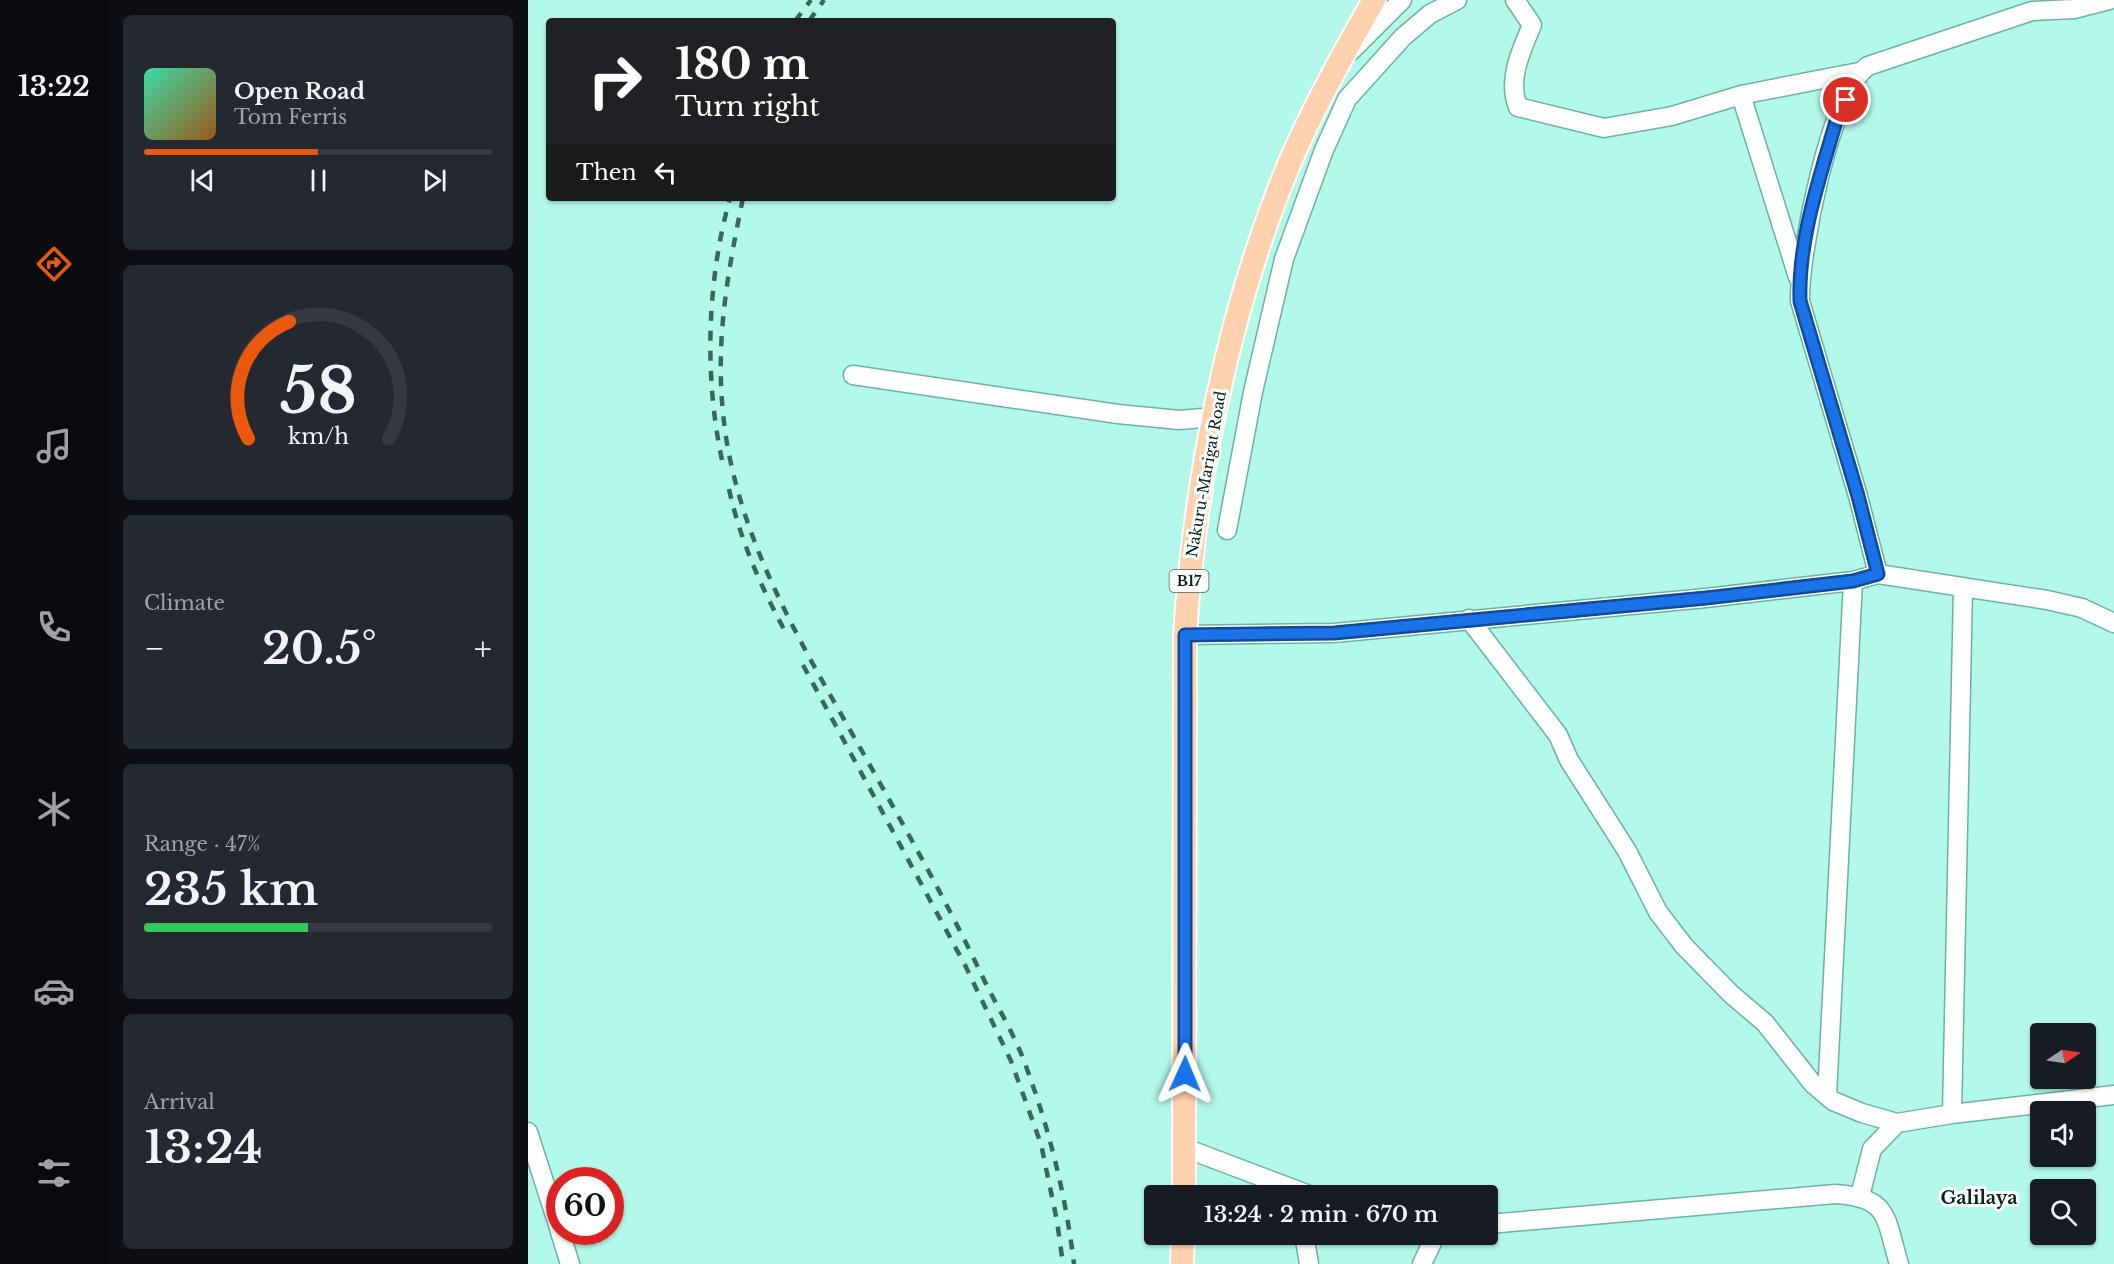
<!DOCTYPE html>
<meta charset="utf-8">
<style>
body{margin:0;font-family:"Libre Baskerville",serif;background:#242831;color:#f1f3f6;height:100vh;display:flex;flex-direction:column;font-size:22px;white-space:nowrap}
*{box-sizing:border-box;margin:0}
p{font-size:20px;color:#9ea1a6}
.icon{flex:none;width:33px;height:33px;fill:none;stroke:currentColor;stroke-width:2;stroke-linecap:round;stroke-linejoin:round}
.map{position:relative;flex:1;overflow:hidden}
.side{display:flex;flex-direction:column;gap:15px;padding:15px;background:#0d0f14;width:420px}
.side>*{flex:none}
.hud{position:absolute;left:18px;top:18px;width:570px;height:183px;border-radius:6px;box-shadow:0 2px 4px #0004;background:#202124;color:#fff;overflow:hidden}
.needle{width:39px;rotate:77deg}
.buttons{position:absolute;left:1502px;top:1023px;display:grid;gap:12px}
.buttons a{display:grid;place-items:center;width:66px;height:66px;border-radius:6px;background:#171b24;box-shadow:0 2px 4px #0004;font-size:30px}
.speed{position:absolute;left:18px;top:1167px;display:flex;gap:12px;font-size:30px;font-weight:700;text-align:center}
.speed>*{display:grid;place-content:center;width:78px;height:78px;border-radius:50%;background:#171b24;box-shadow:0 2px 4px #0004;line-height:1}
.speed .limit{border:9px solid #d22;background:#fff;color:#111}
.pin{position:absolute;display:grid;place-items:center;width:51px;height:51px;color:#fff;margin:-26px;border:3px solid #fff;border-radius:50%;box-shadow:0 2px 6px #0007}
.me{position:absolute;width:66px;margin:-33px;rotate:1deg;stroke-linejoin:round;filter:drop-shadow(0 0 4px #0008)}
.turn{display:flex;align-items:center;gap:21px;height:126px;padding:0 30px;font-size:27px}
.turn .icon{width:78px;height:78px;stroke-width:2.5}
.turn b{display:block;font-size:42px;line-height:51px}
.then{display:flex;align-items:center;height:57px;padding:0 30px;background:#0003;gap:12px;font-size:22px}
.big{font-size:45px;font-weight:600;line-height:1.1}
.side .card{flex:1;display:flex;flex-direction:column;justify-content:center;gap:9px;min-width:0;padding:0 21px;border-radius:9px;background:#242831}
.side .dial{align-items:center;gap:0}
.dial svg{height:156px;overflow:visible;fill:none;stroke:#363941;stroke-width:7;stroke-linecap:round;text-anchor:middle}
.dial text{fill:#f1f3f6;stroke:none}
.song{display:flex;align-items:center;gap:18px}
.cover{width:72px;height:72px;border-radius:9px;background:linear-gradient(135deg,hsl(160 70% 55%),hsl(30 70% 35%))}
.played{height:6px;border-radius:3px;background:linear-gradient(90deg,#ea580c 50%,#363941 50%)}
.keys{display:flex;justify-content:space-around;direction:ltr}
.heat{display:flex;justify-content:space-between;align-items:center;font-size:33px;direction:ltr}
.charge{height:9px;border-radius:4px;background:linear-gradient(90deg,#34c759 47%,#363941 0)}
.trip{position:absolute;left:616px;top:1185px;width:354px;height:60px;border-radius:6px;background:#171b24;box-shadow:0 2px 4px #0004;font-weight:600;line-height:60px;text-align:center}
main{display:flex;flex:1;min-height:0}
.tab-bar{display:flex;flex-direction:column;width:108px;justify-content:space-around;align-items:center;background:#090b0e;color:#9ea1a6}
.tab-bar .icon{width:42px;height:42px}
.tab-bar .on{color:#ea580c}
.tab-bar b{font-size:27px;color:#f1f3f6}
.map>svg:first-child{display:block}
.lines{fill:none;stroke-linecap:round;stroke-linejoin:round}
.minor-casing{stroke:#6db1a3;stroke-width:21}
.major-casing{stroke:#fff;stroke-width:26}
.minor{stroke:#fff;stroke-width:18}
.major{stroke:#fed2ae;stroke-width:22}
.rail{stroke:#3b665c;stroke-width:4.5;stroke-dasharray:10 10;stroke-linecap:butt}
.route-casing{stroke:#114b97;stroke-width:15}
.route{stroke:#1a73e8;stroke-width:10}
.labels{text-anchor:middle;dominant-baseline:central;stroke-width:6;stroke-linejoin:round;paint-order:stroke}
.shield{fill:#fff;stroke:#4f6460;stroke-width:1.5}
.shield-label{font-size:14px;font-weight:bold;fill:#04221c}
.street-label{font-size:15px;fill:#04221c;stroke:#fff}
.quarter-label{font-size:18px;font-weight:bold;fill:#04221c;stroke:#fff}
</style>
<main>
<nav class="tab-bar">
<b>13:22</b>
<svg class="icon on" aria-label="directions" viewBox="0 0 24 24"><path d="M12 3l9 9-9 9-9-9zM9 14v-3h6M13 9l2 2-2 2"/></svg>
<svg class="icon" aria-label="music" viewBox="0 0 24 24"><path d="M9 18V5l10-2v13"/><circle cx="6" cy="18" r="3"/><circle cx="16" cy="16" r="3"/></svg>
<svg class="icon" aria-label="phone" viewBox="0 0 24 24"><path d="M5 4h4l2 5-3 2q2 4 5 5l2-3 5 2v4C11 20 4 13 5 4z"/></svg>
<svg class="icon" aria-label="climate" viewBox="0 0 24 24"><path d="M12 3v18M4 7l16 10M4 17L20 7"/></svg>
<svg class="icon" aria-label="car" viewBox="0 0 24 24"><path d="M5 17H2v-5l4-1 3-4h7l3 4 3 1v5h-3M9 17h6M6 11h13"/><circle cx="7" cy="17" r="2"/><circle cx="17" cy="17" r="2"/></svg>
<svg class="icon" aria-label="filters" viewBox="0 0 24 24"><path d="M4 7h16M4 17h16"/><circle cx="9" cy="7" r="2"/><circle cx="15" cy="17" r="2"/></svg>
</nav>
<section class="side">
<div class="card">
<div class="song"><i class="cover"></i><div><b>Open Road</b><p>Tom Ferris</p></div></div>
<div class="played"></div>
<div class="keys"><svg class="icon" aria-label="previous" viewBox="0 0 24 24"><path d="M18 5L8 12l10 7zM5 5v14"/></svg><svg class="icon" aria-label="pause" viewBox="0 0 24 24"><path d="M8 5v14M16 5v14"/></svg><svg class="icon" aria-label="next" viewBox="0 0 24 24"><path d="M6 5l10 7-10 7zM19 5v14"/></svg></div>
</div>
<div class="card dial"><svg viewBox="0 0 100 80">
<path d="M14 69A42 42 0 1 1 86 69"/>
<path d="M14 69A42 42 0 0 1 35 9" stroke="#ea580c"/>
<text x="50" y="56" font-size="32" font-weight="700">58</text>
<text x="50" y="72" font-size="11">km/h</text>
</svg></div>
<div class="card"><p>Climate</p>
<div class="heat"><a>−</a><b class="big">20.5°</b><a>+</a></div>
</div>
<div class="card"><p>Range · 47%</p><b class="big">235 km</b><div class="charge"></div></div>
<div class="card"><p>Arrival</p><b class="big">13:24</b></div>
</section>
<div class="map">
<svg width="1586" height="1264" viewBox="0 0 1586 1264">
<rect width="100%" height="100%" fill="#b3f9e9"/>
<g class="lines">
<!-- minor casing -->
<g class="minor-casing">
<path id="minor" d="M987,0L1004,25C993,51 979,80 990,107L1076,128L1144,116L1213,95L1331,72
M823,51L874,0
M1213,95L1270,277
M325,375L590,414L651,420L686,417
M699,530L725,392L756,259L796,150L819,99L875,37L902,14L929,0
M1350,574L1330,496L1272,301C1271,255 1302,92 1340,66L1504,11L1546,9L1581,0
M941,619L1030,735L1041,760L1099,851L1130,912L1156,946L1203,994L1237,1023L1285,1084L1305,1101L1334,1113L1369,1123
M657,635L806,633L1178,598L1325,581L1350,574L1519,600L1554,608L1586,623
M1299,1096L1325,581
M1424,1114L1586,1095
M0,1132L32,1231
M657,1148L784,1196
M1332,1196L1344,1149L1369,1123L1424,1114L1435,588
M960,1224L1307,1194C1362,1197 1357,1218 1371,1264
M32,1232L42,1264
M776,1234L781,1264
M894,1264L908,1234"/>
</g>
<!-- major casing -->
<g class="major-casing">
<path id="major" d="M656,1196L657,635C667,477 701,308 762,162C786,106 816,52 846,0
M654,1264L655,1234"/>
</g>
<!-- minor -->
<use href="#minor" class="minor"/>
<!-- major -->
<use href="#major" class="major"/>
<!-- rail -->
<path class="rail" d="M267,21L283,0
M281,21L296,0
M215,198C197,285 184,359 200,449C220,555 274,645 326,737C372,819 419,901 459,986C473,1013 489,1040 499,1069C522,1132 538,1197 546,1264
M194,460C176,376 179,280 202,198
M201,489C212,540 233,587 258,633
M275,665L437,965L483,1061L513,1144L529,1221L535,1264"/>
</g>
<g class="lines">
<!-- route casing -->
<g class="route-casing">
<path id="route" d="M657,1074V635L806,633L1178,598L1325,581L1350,574L1330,496L1272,301C1270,239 1292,177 1309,118L1318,100"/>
</g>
<!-- route -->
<use href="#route" class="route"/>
</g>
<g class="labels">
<!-- shield labels -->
<rect class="shield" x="641.5" y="570" width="39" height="22" rx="4.5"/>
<g class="shield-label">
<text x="661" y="581">B17</text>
</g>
<!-- street labels -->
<g class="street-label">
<text transform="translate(678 474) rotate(-80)">Nakuru-Marigat Road</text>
</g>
<!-- quarter labels -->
<g class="quarter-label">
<text x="1451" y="1198">Galilaya</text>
</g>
</g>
</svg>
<div class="buttons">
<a><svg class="needle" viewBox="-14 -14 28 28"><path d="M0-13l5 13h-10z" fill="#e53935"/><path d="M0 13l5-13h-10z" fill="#9ea1a6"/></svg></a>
<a><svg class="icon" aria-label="sound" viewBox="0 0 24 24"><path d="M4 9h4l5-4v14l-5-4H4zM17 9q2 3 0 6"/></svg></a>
<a><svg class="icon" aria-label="search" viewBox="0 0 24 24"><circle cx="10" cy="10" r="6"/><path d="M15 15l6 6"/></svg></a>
</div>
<div class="speed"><div class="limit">60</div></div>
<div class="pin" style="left:1318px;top:100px;background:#d93025"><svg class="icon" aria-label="arrive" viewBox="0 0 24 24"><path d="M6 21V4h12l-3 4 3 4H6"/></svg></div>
<svg class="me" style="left:657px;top:1074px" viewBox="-20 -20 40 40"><path d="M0-17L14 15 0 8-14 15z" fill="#1a73e8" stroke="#fff" stroke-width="4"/></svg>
<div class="trip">13:24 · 2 min · 670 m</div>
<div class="hud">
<div class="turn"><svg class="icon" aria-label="right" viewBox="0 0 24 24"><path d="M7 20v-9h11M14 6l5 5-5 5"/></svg><div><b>180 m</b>Turn right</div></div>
<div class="then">Then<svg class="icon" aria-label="left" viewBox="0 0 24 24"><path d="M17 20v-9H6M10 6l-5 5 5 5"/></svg></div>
</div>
</div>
</main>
